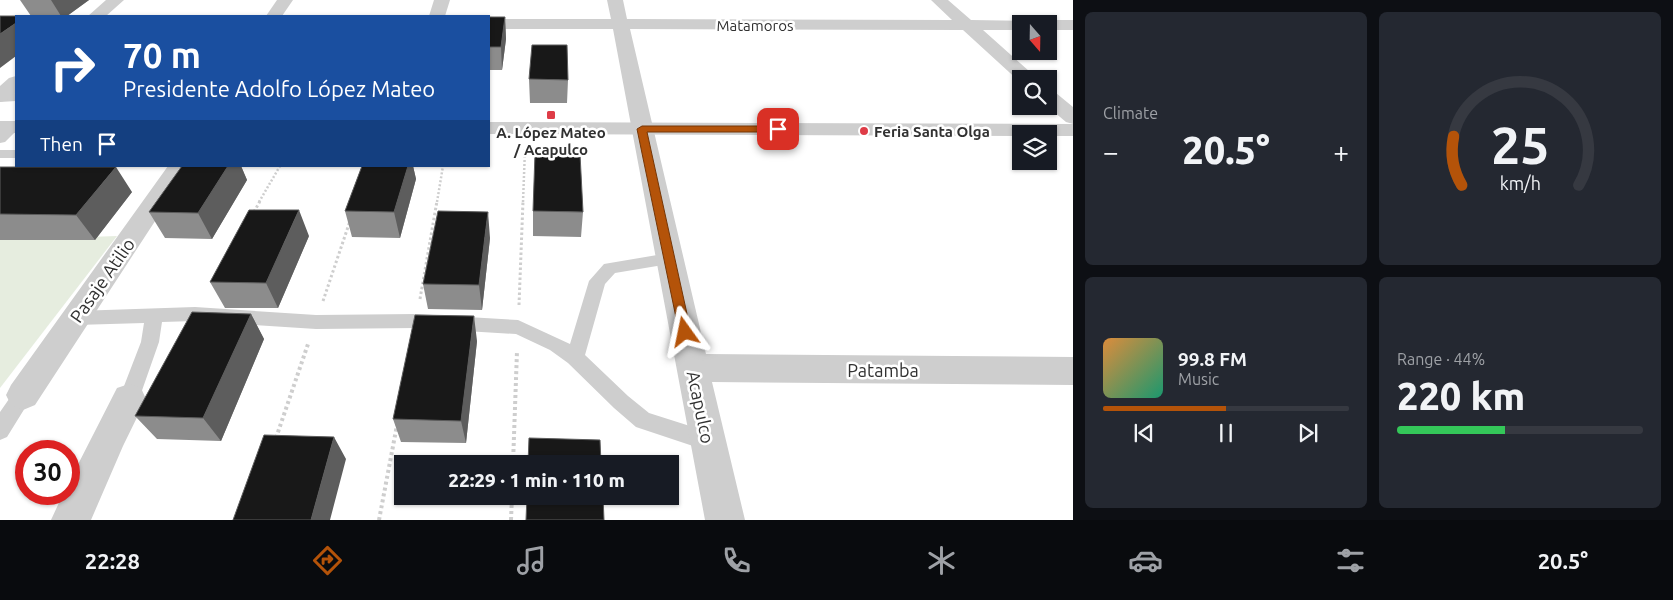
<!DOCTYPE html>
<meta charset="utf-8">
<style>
body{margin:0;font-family:Ubuntu,sans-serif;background:#242831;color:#f1f3f6;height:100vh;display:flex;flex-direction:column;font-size:19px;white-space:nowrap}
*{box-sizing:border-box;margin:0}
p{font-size:16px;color:#9ea1a6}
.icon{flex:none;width:28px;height:28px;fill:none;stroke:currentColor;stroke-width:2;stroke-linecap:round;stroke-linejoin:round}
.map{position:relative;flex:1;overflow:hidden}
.details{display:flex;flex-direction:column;gap:12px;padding:12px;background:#0d0f14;width:600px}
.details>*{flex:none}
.guide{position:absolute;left:15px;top:15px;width:475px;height:152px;border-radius:0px;box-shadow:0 1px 4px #0004;background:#1a4fa0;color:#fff;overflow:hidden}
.needle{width:32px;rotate:160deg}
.controls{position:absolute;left:1012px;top:15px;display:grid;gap:10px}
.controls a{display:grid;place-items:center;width:45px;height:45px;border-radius:0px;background:#171b24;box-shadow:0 1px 4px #0004;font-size:25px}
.speed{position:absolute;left:15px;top:440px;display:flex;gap:10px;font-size:25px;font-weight:700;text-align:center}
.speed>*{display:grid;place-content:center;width:65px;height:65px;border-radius:50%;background:#171b24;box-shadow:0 1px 4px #0004;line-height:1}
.speed .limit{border:8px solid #d22;background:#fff;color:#111}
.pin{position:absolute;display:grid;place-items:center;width:42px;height:42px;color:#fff;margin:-21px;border-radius:10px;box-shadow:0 2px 8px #0006}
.me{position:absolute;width:55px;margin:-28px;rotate:348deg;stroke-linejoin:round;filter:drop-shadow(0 0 4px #0008)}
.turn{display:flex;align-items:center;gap:18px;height:105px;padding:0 25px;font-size:22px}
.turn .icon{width:65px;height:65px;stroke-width:2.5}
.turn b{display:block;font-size:35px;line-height:42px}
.then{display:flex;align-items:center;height:48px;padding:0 25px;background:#0003;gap:10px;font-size:19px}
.big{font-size:38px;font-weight:800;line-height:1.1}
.details .widget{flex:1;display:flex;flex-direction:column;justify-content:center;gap:8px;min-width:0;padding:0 18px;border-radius:8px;background:#242831}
.details .dial{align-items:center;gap:0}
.dial svg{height:130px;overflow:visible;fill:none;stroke:#363941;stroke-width:7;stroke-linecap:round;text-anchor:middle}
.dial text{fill:#f1f3f6;stroke:none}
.song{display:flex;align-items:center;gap:15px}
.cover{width:60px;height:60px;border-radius:8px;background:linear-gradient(135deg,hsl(30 70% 55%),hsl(160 70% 35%))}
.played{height:5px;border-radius:2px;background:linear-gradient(90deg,#b45309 50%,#363941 50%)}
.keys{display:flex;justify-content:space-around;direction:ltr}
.heat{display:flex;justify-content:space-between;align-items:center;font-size:28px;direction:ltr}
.charge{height:8px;border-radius:4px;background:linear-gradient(90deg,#34c759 44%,#363941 0)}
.details .tiles{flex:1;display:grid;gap:12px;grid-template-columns:repeat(2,1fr)}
.trip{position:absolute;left:394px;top:455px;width:285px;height:50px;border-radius:0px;background:#171b24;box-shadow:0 1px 4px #0004;font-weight:800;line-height:50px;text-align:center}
.tab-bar{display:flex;height:80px;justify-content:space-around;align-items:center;background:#090b0e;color:#9ea1a6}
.tab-bar .icon{width:35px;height:35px}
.tab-bar .on{color:#b45309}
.tab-bar b{font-size:22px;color:#f1f3f6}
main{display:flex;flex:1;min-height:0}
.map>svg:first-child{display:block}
.green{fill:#e6eddf}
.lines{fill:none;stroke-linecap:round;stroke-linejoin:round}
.path-far2{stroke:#cecece;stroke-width:2.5;stroke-dasharray:2 2;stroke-linecap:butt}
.path-far1{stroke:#cecece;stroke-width:3;stroke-dasharray:2.5 2.5;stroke-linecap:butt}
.path{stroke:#cecece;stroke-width:4;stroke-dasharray:3 3;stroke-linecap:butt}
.service{fill:#cecece;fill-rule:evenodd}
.minor{fill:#cecece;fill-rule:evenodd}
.tertiary{fill:#cecece;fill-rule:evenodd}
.wall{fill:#8c8c8c}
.shaded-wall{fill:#5d5d5d}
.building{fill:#181818;stroke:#5d5d5d}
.route{fill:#b45309;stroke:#753606}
.poi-dot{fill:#de3c47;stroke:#fff;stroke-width:2}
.labels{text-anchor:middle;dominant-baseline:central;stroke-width:5;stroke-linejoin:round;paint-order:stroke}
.far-street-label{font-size:15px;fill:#313131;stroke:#fff}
.far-poi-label{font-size:15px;font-weight:bold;fill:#313131;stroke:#fff;text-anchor:start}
.street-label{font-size:18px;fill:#313131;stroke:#fff}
</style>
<main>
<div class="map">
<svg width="1073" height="520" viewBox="0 0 1073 520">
<rect width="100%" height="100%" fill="#fff"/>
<!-- green -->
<path class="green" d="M117,236L0,388V240Z"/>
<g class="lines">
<!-- path-far2 -->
<path class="path-far2" d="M259,202L280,166
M437,202L443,166
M523,202L525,149"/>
<!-- path-far1 -->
<path class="path-far1" d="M254,212L260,201
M420,299L437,201
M323,301L350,221
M519,305L523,201"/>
<!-- path -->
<path class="path" d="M276,438L308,344
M513,464L517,351
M379,520L397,425
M511,520L512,496"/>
<!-- service -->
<path class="service" d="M16,93V101L0,102V94Z
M13,123L16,124V131L5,142L0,143V132L9,124Z
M0,150H16V158H0Z
M669,253L675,255L677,259L675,263L615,273L605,284L585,355L628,396L649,413L715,434L719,441L715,448L708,451L636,427L614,408L568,363L550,350L516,334L416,328L316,329L195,321L162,322L159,342L139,399L136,405L129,408L122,405L119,399L141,342L144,323L76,325L70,323L67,318L70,313L76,311L195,307L316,315L416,314L518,320L570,344L589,281L604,264Z
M23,386L30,389L33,395L7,437L0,440V412L16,389Z"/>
<!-- minor -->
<path class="minor" d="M106,0H124L106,16H88Z
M277,0H293L282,16H266Z
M434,0H450L445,16H429Z
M607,0H623L627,19L952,20L931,0H948L971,20L1027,21L1029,24H1021V30H983L1038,79H1021V83L963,30L630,29L706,354L1073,357V385L712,382L745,520H705L613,29H489V19H611Z
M1049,20H1073V30H1049V24H1041Z
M16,76V92L7,100L0,102V86L9,78Z
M1049,91L1056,93L1073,107V124L1066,122L1047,106Z
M168,166H191L35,405L23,410L11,405L6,395L11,385Z
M129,384L141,388L146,399L123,446L91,520H51L63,494H69V482L117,388Z"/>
<!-- tertiary -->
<path class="tertiary" d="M0,121H16V133H0Z
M489,122L1073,124V136H1049V134H1021V136L489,134Z"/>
</g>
<!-- wall -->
<path class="wall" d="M20,0H89L67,16H31Z
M489,17H505L506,39L502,70H489Z
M529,79L568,80L567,103H530Z
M182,166H241L247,180L212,239L165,238L149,212Z
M362,166H413L416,179L400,238L352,237L345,211Z
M0,167L132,192L95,240H0Z
M533,211L583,212L581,237L533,236Z
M309,236L278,308H225L210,282Z
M490,238L482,310L428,309L423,284Z
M251,314L264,339L221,441L157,439L135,416Z
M477,341L466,443L401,442L393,419Z"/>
<!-- shaded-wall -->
<path class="shaded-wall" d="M51,0H89L67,16H61Z
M505,17L506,39L502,70L501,47Z
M16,23V56L0,68V34Z
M228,166H241L247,180L212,239L198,213Z
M408,166H413L416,179L400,238L394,212Z
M116,167L132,192L95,240L76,215Z
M299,210L309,236L278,308L266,283Z
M488,212L490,238L482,310L479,285Z
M251,314L264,339L221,441L203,418Z
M474,316L477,341L466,443L461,421Z
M334,437L346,459L330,520H311Z"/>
<!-- building -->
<path class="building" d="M0,16H16V23L0,34Z
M489,17H505L501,47H489Z
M532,45H567L568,80L529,79Z
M535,153L580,154L583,212L533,211Z
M182,166H228L198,213L149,212Z
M362,166H408L394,212L345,211Z
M0,167H116L76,215L0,214Z
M249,210H299L266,283L210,282Z
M438,211L488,212L479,285L423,284Z
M192,312L251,314L203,418L135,416Z
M415,315L474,316L461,421L393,419Z
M264,435L334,437L311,520H233Z
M529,438L600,440L601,464H528Z
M527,496H603L604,520H526Z"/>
<!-- route -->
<path class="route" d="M642,126H778L782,129L778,132H647L691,332L689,336H680L679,332L637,129Z"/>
<!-- markers -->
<g class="poi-dot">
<rect x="546" y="110" width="10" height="10" rx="2.5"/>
<circle cx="864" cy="131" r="5"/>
</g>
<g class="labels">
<!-- far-street labels -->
<g class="far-street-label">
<text x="755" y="25">Matamoros</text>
</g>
<!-- far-poi labels -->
<g class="far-poi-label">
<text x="874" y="131">Feria Santa Olga</text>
<text x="551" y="132" text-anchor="middle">A. López Mateo<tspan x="551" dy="17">/ Acapulco</tspan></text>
</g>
<!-- street labels -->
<g class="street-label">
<text transform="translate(102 280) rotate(-55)">Pasaje Atilio</text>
<text x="883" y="370">Patamba</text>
<text transform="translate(701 407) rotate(78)">Acapulco</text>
</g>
</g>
</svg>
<div class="controls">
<a><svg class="needle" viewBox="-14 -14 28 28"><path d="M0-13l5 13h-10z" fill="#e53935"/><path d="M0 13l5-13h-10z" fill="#9ea1a6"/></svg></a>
<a><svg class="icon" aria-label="search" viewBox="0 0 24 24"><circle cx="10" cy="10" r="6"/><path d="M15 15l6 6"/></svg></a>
<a><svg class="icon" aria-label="layers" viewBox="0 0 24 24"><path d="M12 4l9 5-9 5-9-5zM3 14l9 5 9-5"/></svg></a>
</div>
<div class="speed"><div class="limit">30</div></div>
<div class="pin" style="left:778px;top:129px;background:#d93025"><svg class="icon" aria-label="arrive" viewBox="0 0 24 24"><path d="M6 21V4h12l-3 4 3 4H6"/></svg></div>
<svg class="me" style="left:685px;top:332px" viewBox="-20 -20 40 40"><path d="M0-17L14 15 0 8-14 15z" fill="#b45309" stroke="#fff" stroke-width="4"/></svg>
<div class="trip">22:29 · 1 min · 110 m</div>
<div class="guide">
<div class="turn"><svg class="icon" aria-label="right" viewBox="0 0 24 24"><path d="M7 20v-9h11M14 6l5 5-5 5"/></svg><div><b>70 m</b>Presidente Adolfo López Mateo</div></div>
<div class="then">Then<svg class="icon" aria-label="arrive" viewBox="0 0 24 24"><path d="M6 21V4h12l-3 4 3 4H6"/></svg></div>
</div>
</div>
<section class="details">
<div class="tiles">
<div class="widget"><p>Climate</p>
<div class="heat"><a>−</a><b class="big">20.5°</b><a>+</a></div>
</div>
<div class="widget dial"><svg viewBox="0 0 100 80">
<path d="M14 69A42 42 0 1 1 86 69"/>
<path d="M14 69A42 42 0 0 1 9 39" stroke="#b45309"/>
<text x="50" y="56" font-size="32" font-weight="700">25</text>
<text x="50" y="72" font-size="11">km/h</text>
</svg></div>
<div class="widget">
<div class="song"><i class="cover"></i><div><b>99.8 FM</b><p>Music</p></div></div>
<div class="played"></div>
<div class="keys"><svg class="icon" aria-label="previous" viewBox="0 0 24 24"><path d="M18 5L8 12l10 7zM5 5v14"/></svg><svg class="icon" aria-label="pause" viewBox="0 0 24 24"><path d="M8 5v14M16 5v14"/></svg><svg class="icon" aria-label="next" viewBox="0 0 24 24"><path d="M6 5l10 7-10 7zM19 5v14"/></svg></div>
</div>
<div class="widget"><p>Range · 44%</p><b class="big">220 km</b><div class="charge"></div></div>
</div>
</section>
</main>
<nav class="tab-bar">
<b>22:28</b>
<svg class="icon on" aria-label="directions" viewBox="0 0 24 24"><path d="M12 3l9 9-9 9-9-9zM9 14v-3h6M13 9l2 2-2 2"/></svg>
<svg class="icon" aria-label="music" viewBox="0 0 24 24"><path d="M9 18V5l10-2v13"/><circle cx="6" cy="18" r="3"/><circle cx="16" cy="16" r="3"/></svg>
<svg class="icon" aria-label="phone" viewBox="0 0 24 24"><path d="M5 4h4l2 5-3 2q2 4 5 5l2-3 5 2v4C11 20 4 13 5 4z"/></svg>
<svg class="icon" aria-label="climate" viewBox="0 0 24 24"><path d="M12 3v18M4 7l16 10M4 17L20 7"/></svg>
<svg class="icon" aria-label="car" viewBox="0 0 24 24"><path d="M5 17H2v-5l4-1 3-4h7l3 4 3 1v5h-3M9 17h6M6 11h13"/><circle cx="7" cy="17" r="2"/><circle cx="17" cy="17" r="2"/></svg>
<svg class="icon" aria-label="filters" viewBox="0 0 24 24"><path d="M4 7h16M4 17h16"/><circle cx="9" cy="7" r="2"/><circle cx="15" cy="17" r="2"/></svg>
<b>20.5°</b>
</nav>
